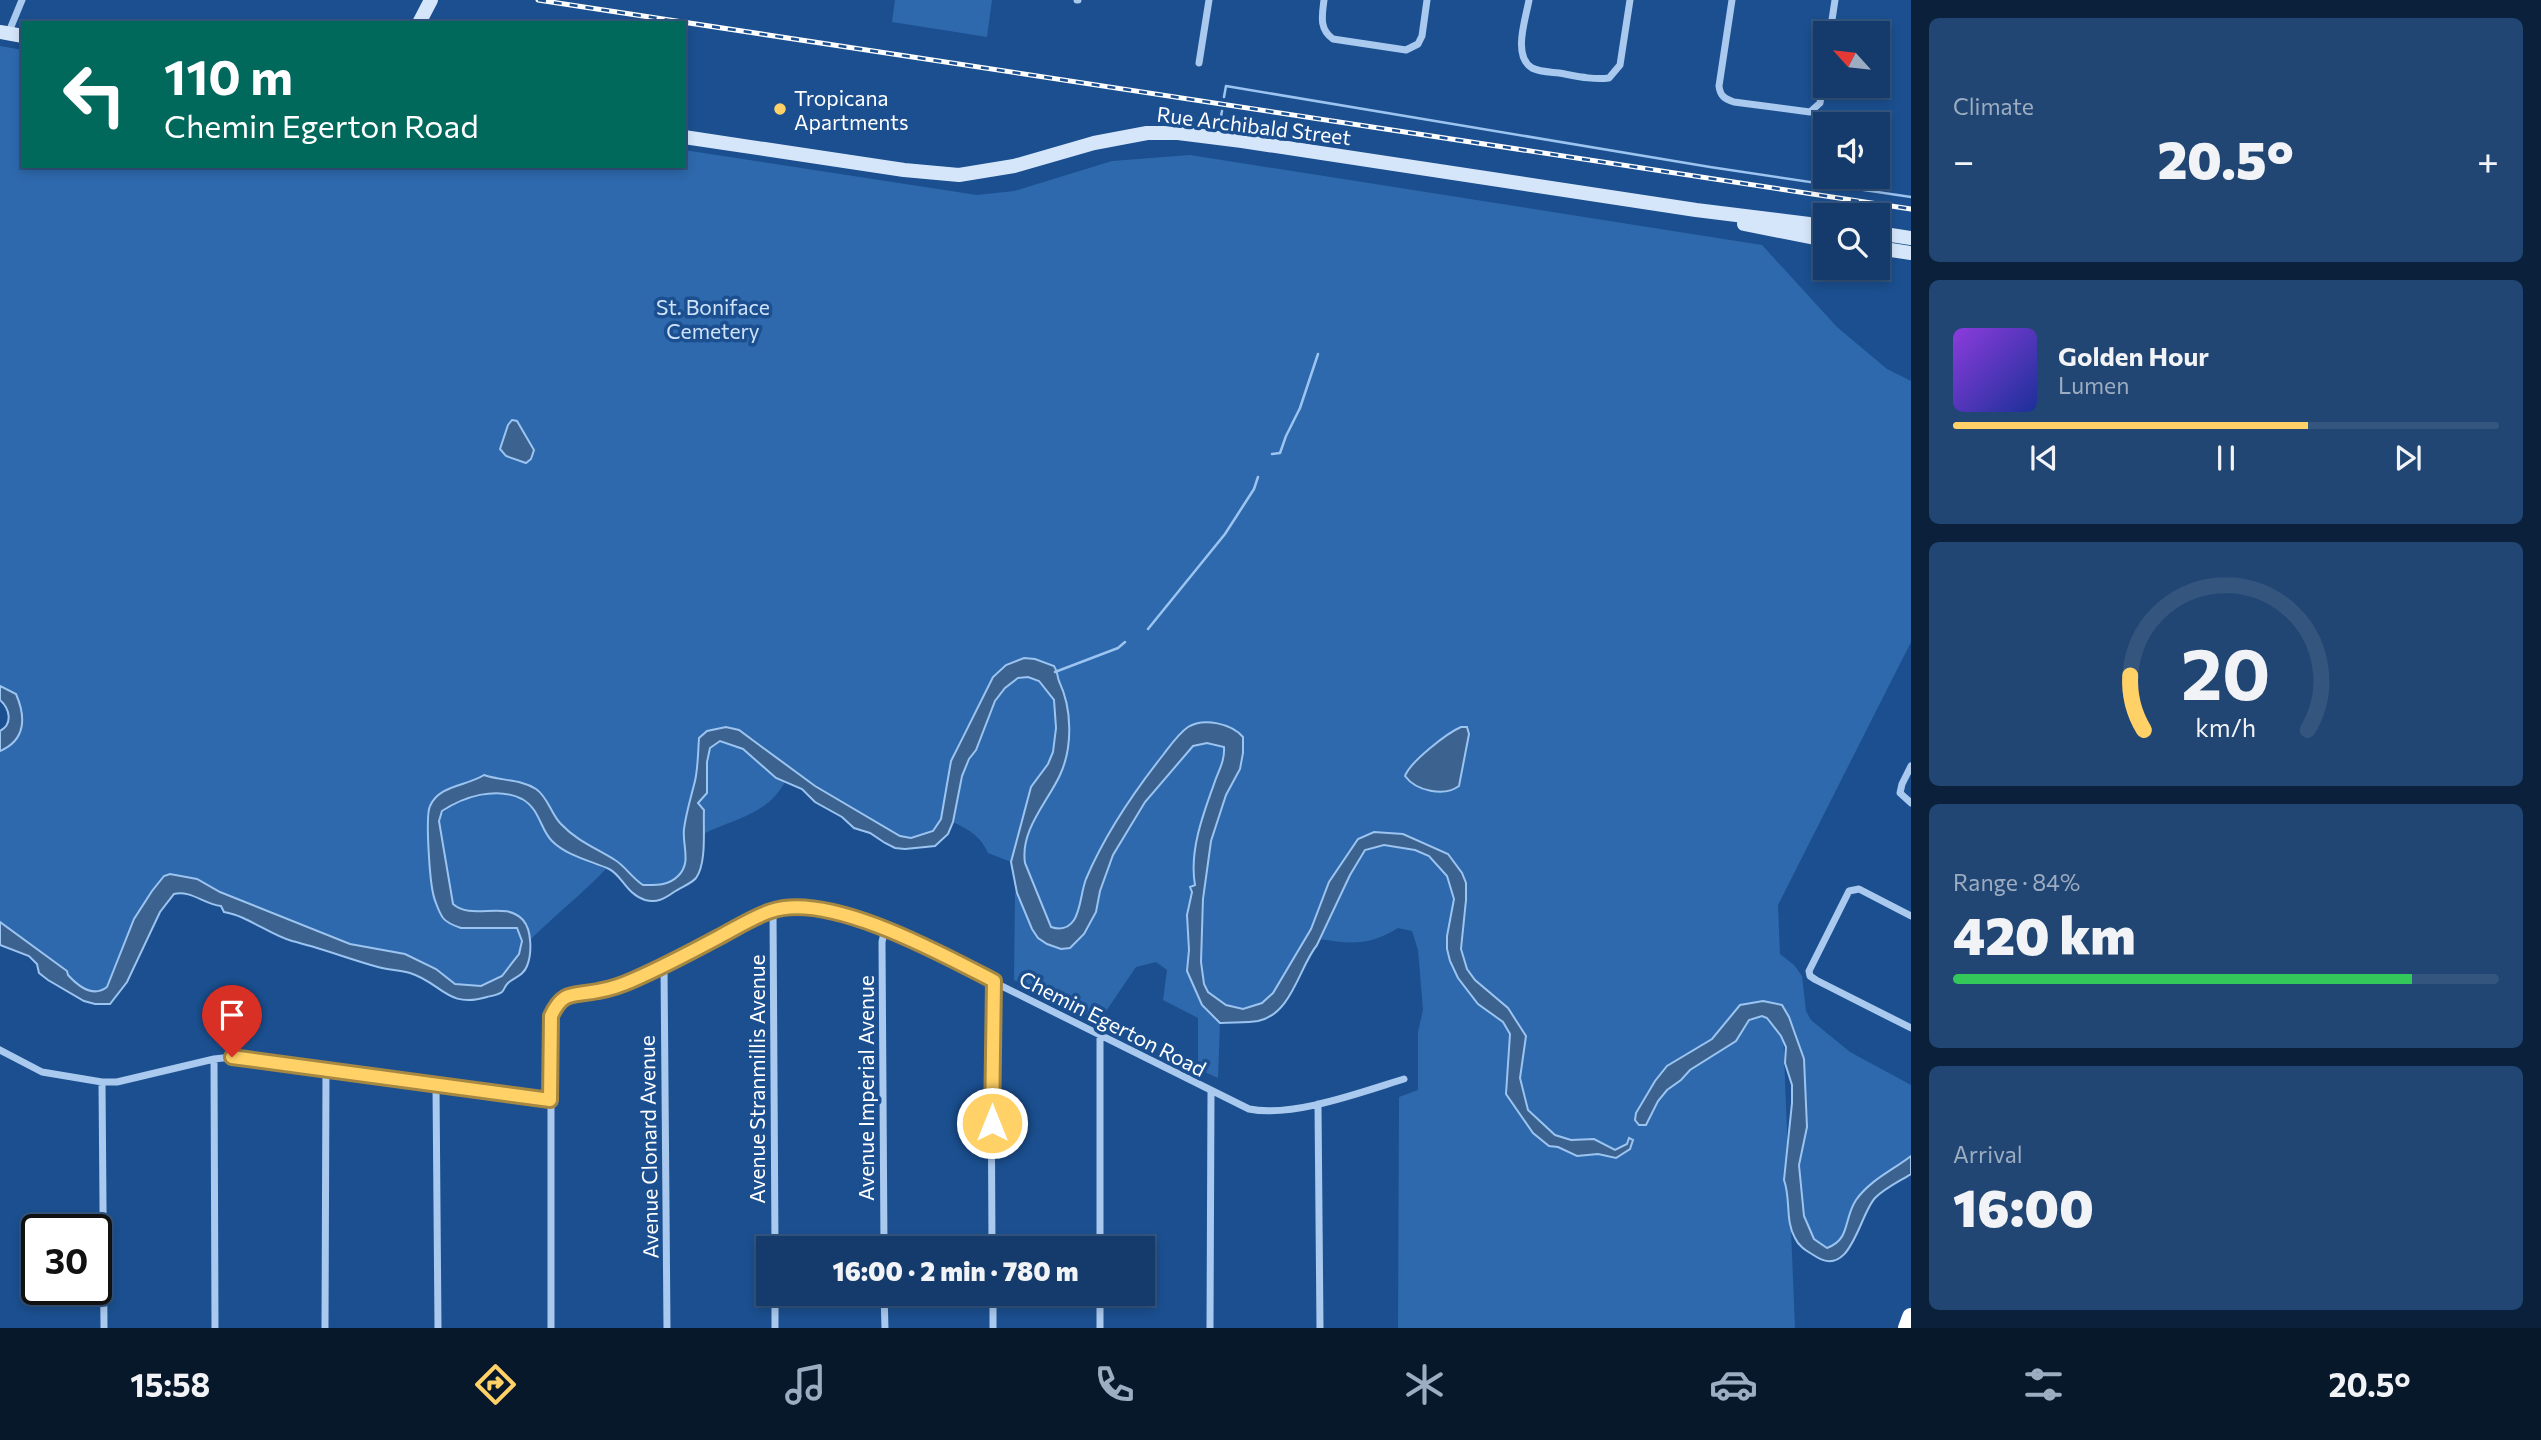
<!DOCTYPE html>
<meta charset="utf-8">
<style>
body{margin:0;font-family:Commissioner,sans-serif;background:#214673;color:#f1f3f6;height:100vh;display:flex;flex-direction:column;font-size:26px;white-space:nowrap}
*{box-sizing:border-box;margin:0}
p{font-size:23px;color:#9dadc1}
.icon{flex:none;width:38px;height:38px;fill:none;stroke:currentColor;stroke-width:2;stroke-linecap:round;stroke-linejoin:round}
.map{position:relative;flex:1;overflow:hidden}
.sheet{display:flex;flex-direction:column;gap:18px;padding:18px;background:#0b203b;width:630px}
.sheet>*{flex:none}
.hud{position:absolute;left:21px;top:21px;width:665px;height:147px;border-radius:0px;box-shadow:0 4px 10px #0003,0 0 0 2px #33557e;background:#00695c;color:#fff;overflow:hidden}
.needle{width:46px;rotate:297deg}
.fabs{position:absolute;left:1813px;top:21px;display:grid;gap:14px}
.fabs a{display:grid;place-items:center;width:77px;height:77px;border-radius:0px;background:#143b6b;box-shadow:0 4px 10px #0003,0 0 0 2px #33557e;font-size:35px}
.speed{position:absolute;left:21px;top:1214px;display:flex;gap:14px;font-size:35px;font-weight:700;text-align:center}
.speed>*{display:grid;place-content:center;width:91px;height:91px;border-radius:50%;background:#143b6b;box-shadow:0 4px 10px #0003,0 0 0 2px #33557e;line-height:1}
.speed .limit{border:4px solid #111;border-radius:10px;background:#fff;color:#111}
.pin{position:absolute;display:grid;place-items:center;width:60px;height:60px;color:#fff;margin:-72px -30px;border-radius:50% 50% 50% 0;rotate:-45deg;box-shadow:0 0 7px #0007}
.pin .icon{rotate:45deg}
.me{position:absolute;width:77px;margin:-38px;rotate:0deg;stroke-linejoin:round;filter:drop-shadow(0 0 5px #0008)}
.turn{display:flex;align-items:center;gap:24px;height:147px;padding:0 28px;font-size:32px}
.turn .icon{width:91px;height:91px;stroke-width:2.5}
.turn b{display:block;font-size:49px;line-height:60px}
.big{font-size:52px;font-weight:800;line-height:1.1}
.sheet .tile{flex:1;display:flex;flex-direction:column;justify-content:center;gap:10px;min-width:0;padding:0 24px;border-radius:10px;background:#214673}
.sheet .dial{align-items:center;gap:0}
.dial svg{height:182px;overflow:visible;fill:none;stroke:#33557e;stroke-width:7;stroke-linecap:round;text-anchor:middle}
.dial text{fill:#f1f3f6;stroke:none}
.song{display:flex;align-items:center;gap:21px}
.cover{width:84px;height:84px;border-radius:10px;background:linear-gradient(135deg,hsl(270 70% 55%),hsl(230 70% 35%))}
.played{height:7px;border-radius:4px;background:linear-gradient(90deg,#ffd166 65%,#33557e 65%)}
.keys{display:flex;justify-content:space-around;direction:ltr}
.heat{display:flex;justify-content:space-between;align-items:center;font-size:38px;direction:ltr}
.charge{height:10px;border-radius:5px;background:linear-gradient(90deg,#34c759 84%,#33557e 0)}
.trip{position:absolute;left:756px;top:1236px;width:399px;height:70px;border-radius:0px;background:#143b6b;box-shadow:0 4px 10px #0003,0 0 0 2px #33557e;font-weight:800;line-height:70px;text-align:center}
.menu{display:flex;height:112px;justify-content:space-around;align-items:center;background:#08182b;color:#9dadc1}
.menu .icon{width:49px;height:49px}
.menu .current{color:#ffd166}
.menu b{font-size:32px;color:#f1f3f6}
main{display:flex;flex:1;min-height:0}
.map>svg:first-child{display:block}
.green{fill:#2e69ad}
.water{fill:#3c6290;stroke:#9cc4f0;stroke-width:2}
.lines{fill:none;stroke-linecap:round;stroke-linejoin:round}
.stream{stroke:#9cc4f0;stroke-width:2.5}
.street{stroke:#a9c9ee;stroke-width:7}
.secondary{stroke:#d6e6fa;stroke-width:14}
.highway{stroke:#fff;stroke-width:18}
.rail-casing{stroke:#fff;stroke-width:5}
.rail{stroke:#1b4f8f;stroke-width:2.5;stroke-dasharray:8;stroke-linecap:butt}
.route-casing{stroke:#a68842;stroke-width:18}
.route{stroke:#ffd166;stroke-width:12}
.poi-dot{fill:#ffd166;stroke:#1b4f8f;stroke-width:2.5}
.labels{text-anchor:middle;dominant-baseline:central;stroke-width:7;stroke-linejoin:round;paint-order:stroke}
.poi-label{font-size:21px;fill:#fff;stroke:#1b4f8f;text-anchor:start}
.street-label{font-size:21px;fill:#fff;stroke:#1b4f8f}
.park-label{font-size:21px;fill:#cfe3fa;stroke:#1b4f8f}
</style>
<main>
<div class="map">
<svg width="1911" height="1328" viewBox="0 0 1911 1328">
<rect width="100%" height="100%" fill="#1b4f8f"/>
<!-- green -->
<path class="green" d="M895,0H992L987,37L892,22Z
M0,46L23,50V166H684V150L977,195L1014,191L1112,161L1190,155L1762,245L1837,327L1887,369L1911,381V642L1778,905L1780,954L1794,965L1802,976L1806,1011L1811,1020L1850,1052L1911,1085V1156C1891,1170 1868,1182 1855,1203C1842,1222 1852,1238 1827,1248C1802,1236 1803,1204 1801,1181C1801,1171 1799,1163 1800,1153C1802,1139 1808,1126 1807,1111C1805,1075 1804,1036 1782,1006L1795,1328H1398L1399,1097L1418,1090V1032L1423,1010L1418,950L1412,931L1398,928C1370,946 1351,944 1319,939L1350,875L1365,850C1385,844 1417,844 1432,860L1427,846L1403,834L1374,832L1362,839L1329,882L1311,929L1273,993L1262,1003L1243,1009L1226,1005L1208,992L1204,984L1201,962L1204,899L1211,841L1226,795L1240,769L1243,753L1189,727C1146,768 1114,821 1089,874C1082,888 1082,907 1074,920C1068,929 1060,930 1051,927L1025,863C1020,831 1046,803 1060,776C1069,757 1069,734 1068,713C1067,702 1066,692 1061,683C1056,675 1057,667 1046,662C1033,657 1018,657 1006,665C994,673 955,747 951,762C945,783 950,812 935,829C927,837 910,838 900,836L815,786L752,738H699C698,752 698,768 695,781C691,797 686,813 684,829C682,845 692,863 678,876C668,886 656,885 643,885L614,859L597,852L572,835L558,821L544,796L515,781L484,775L477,780L445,790L427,821L433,892L443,917L468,929L517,928L522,941L519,954L502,976L481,986L455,984L436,969L405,954L350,944L220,892L197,879L152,891L134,919L107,987C93,998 72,986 67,971L0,922V751L6,749L23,720L16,694L0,686Z
M1028,677L1039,681L1054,700L1056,728L1053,752L1048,764L1031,787L1011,862L988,853C981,837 970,830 953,822C957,808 958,791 962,778C965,768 971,759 976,749C990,723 993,682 1028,677Z
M720,741C752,748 759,770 785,782C767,815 734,819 703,834L704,810L697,803L707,793V762L710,748Z
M1208,743L1224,747C1225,761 1219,771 1214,784C1203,812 1189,856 1195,885L1190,887L1192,891L1187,915L1189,950L1187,971L1202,1005L1220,1023L1218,1078L1198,1069V1018L1163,1000L1167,970L1156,962L1136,967L1100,1020L1014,980L1015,893H1017C1027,917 1034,948 1066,948L1084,934L1099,902L1100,891L1113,855L1144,802L1193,746Z
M490,794C511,794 531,799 541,820C544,827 547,834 551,840C564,855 589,862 606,869C582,894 554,916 529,941C525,890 477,926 453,904L445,858L444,846L440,834V815L456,802Z"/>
<!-- water -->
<path class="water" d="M512,420L517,421L534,450L531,459L526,463L506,456L500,449L508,425Z
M1024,658L1035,659L1054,666C1058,672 1057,676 1059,681C1072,708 1073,747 1060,775C1047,803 1020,830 1025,863L1051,927C1060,930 1068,929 1074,920C1081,909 1081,892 1086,879C1105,834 1133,793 1163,755C1170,746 1178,734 1188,727C1204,717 1232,724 1243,737V753L1240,769L1226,795L1211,841L1203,899L1201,962L1204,984L1208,992L1226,1005L1243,1009L1262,1003L1273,993L1311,929L1329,882L1358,839L1374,832L1403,834L1448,854L1462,873L1466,883V900L1461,949L1467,969L1475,980L1508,1008L1526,1036L1520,1078L1528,1110L1555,1135L1571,1140L1594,1139L1615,1150L1627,1144L1629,1138L1633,1140L1630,1149L1616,1158L1598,1154L1577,1156L1558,1147L1549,1146L1533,1133L1506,1094L1510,1034L1503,1022L1478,1004L1458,978L1450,961L1447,949V936L1454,899L1447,876L1429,856L1415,850L1384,845L1365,850L1350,875L1317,945C1299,967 1292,1014 1258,1021C1246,1023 1232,1022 1220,1023L1202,1005L1187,971L1189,950L1187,915L1192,892L1190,887L1195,885C1189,852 1203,814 1214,784C1218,771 1225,762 1224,747L1207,743L1193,746L1145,802L1113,855L1100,891L1096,912L1084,934L1070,948L1061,949L1047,944L1038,938L1032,929L1017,893L1011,862L1031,787L1048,764L1053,752L1056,728L1054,700L1039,681L1028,677L1018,678L1005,688L995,701L976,750L969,759L962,776L953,822L948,834L935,846L905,849L895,848L885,843L870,833L854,828L842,817L815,802L802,789L776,778L743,749L720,741L710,748L707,762V793L698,803L704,810C703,828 707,863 696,878C691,884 681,887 674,892C664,899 657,903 645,900C626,894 622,875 609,869C591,861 567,856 552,841C540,829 540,809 522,799C496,786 463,797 442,811L439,821L453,904C472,921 505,900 523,920C532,930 532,954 527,966C523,976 515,977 508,983C505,986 504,990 502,992C498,995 491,996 487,997C447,1009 442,983 410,973C400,970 388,970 378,967C349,959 321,948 292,941C268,934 248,916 224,912L221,906C204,904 191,890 174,894L160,912L127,982L110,1004H95L84,1001L48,980L39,973L37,964L29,956L0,945V922L67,971L68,975C78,986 93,998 107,987L134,919L152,891L164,876L170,874L197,879L220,892L350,944L405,954L436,969L455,984L481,986L502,976L519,954L522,941L517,928H461C455,926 447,923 443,918C439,912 434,899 433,893C430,880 425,816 430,806C439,785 467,786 484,775C501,781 521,779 536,789C548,797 551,814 561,824C577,841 596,848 615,860C625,866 632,878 643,885C656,885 668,886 678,876C692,863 682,845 684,829C686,813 691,797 695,781C698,768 698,752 699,738L707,731L726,727L739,730L815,786L900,836L911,838L933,831L941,819L951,761L993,677L1006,665Z
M0,686L16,694C26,717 26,740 0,751V731C13,724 10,709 0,700Z
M1461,727H1467L1469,734L1459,786C1444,797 1416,791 1405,776C1410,762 1447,733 1461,727Z
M1763,1001L1782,1005L1789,1017L1804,1059L1807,1127L1799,1165L1804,1216L1814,1239L1827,1248C1851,1239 1843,1220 1856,1200C1870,1180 1893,1170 1911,1156V1174C1900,1181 1885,1188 1875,1198C1859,1215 1851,1280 1815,1256C1807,1251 1799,1247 1795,1238C1785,1221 1791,1199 1784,1180L1792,1103V1085L1785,1063L1786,1047L1781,1036L1767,1018L1762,1016L1749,1020L1736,1041L1690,1070L1681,1080L1667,1090L1658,1101L1646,1125H1639L1635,1120L1636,1113L1655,1081L1667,1066L1712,1039L1740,1005Z"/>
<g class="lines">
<!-- stream -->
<path class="stream" d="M1224,97L1226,86L1710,167L1911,197
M1221,116L1222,111
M1272,454L1280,453L1286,436L1300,408L1318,354
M1148,629L1225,534L1254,489L1258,477
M1055,672L1118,648L1125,642"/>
<!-- street -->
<path class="street" d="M1077,0H1078
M1324,0C1322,16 1319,29 1333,39L1406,50L1418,44L1422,36L1427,0
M1529,0C1526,18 1512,56 1532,68C1540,72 1551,72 1559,73C1576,76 1592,80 1609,78L1620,65L1630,0
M1732,0L1719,86C1720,96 1725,99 1734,102L1810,112L1820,103L1825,68
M1830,33L1835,0
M8,34L22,0
M1199,63L1209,0
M1911,766L1902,784L1900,793L1911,803
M773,910L775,1248
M1911,916L1859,889L1849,891L1809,971L1810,976L1816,980L1911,1028
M664,966L667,1328
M1100,1036V1248
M0,1050L42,1072L102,1082H117L214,1059L232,1057L550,1100
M214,1059L215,1328
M102,1082L104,1328
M436,1086L438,1328
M1318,1104L1320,1328
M884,1248L882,942L885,928
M992,1248L991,1048L994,981
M775,1293V1328
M884,1293L885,1328
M993,1293V1328
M325,1328L326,1070
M551,1328V1016L557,1004L565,997L575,993L599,991L626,983L664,966L773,910L794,905L844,916L885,928L1249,1109C1292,1118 1362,1092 1404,1079
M1100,1328V1293
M1210,1328L1211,1092"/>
<!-- secondary -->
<path class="secondary" d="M419,23L431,0
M0,32L23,36
M684,137L904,170L959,175L1014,166L1094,143L1147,133H1178L1242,141L1696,210L1825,226
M1744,224L1825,240
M1878,233L1911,238
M1878,248L1911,253"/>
<!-- highway -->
<path class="highway" d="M1907,1328L1911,1317"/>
<!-- rail casing -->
<g class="rail-casing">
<path id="rail" d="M538,0L1911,209"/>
</g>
<!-- rail -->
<use href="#rail" class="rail"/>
</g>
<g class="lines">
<!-- route casing -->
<g class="route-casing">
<path id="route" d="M232,1057L550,1100L551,1016C563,990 573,996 598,991C610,989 622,985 633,980C663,967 691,952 719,937C736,928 753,917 771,911C828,891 942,954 994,981L992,1123"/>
</g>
<!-- route -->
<use href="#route" class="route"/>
</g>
<!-- markers -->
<circle class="poi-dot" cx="780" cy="109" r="7"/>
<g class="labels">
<!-- poi labels -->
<g class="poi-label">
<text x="794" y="97">Tropicana<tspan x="794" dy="24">Apartments</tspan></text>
</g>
<!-- street labels -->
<g class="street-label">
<text transform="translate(1254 125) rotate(7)">Rue Archibald Street</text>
<text transform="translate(1113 1023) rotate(27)">Chemin Egerton Road</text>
<text transform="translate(756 1079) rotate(-90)">Avenue Stranmillis Avenue</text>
<text transform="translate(865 1088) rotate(-90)">Avenue Imperial Avenue</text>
<text transform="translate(648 1147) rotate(-91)">Avenue Clonard Avenue</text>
</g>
<!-- park labels -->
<g class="park-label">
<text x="713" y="306">St. Boniface<tspan x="713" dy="24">Cemetery</tspan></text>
</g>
</g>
</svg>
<div class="fabs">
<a><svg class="needle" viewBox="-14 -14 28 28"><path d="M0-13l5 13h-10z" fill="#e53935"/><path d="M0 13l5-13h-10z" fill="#9dadc1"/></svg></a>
<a><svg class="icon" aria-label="sound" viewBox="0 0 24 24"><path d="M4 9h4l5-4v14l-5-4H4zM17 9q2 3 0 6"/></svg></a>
<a><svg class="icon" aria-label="search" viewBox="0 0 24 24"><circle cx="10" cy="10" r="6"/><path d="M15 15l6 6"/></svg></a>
</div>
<div class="speed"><div class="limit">30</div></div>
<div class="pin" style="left:232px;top:1057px;background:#d93025"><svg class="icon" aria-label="arrive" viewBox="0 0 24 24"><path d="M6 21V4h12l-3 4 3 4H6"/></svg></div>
<svg class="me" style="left:992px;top:1123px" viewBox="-20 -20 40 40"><circle r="17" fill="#ffd166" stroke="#fff" stroke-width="3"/><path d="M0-11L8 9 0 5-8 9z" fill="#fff"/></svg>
<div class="trip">16:00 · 2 min · 780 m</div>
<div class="hud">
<div class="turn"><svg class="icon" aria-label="left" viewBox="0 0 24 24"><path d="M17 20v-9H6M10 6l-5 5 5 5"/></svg><div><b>110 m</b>Chemin Egerton Road</div></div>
</div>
</div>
<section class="sheet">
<div class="tile"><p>Climate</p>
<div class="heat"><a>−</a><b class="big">20.5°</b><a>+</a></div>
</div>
<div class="tile">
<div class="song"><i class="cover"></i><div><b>Golden Hour</b><p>Lumen</p></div></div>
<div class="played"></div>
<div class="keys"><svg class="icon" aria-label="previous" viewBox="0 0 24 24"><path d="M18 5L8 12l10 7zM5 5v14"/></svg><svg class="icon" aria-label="pause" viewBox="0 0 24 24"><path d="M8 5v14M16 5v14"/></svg><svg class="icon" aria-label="next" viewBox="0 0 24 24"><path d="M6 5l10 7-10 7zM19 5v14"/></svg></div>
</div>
<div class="tile dial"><svg viewBox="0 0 100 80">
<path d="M14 69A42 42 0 1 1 86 69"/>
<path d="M14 69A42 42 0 0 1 8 45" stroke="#ffd166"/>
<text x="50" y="56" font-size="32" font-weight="700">20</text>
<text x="50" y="72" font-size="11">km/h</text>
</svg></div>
<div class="tile"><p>Range · 84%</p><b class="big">420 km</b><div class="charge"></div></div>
<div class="tile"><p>Arrival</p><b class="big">16:00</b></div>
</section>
</main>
<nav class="menu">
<b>15:58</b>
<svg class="icon current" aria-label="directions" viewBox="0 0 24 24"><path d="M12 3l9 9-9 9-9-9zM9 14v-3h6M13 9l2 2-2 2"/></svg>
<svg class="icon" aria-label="music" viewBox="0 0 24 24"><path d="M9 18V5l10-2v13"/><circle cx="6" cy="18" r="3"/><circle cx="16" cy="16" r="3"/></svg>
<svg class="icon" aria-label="phone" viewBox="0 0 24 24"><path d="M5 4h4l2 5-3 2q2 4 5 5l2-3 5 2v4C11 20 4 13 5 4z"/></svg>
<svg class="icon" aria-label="climate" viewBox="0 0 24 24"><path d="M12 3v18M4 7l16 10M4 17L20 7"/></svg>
<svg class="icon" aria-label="car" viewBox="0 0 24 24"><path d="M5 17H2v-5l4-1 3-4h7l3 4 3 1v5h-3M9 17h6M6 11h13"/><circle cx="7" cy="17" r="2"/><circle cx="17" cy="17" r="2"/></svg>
<svg class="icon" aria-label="filters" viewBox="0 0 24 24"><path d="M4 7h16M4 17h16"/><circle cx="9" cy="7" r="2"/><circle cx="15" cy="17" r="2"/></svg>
<b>20.5°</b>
</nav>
